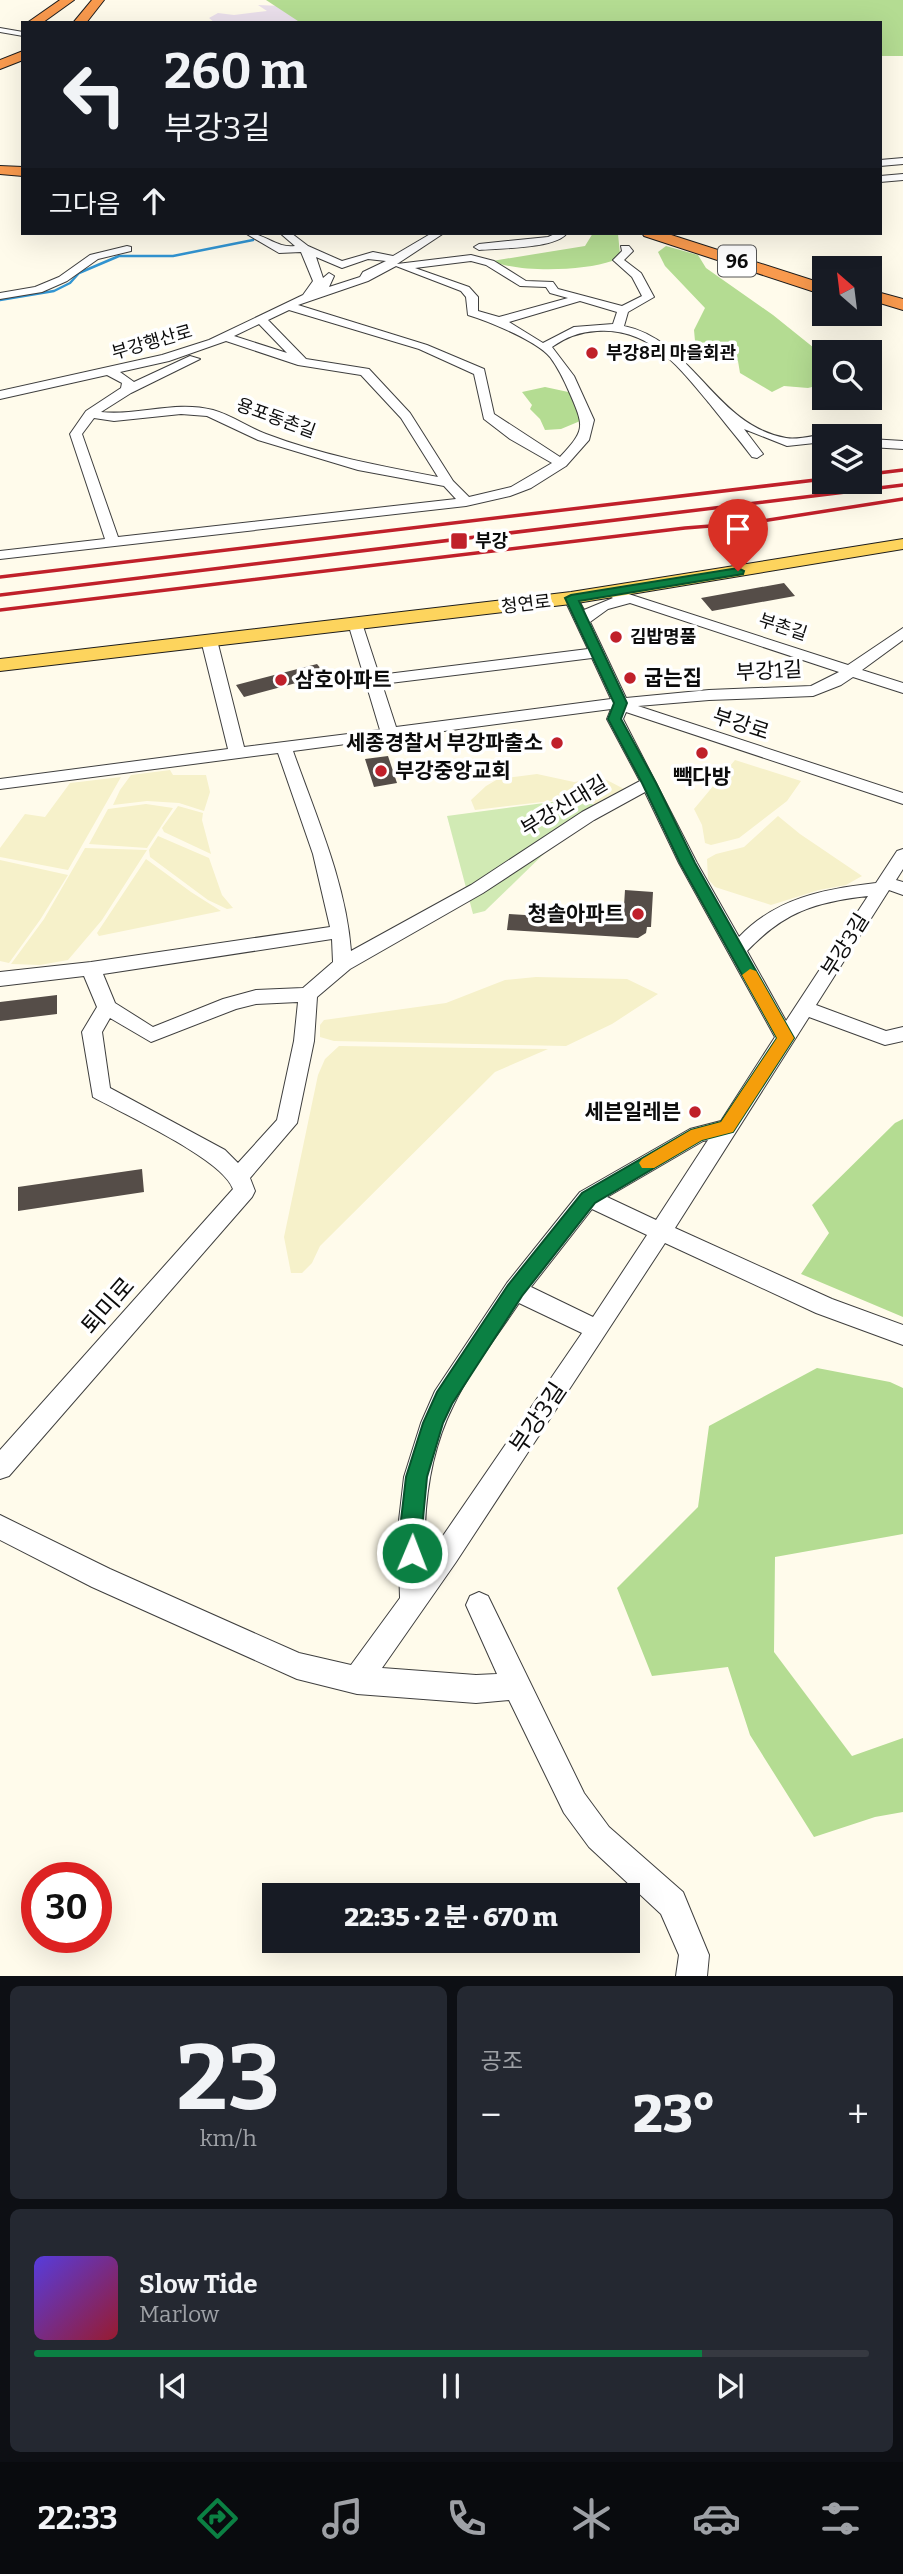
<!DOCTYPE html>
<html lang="ko">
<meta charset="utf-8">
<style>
body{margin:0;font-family:Bitter,"Noto Sans KR",serif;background:#242831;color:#f1f3f6;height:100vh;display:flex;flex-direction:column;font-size:26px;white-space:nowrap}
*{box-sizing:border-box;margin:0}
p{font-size:23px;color:#9ea1a6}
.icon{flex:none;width:38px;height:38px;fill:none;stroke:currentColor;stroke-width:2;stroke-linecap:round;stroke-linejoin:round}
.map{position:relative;height:1976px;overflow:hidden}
.panel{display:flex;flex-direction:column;gap:10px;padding:10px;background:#0d0f14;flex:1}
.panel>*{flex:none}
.hud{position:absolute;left:21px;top:21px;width:861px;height:214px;border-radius:0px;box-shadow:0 7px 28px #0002;background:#171b24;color:#f1f3f6;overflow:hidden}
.needle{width:46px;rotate:332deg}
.buttons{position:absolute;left:812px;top:256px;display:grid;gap:14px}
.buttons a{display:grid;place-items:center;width:70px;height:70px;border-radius:0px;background:#171b24;box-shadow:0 7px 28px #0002;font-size:35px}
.speed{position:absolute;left:21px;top:1862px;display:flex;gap:14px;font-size:35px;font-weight:700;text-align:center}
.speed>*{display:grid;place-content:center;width:91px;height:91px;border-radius:50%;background:#171b24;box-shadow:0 7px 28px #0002;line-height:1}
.speed .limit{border:10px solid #d22;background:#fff;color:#111}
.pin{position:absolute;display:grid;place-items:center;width:60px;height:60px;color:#fff;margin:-72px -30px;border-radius:50% 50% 50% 0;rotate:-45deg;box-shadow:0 0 7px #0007}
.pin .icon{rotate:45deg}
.me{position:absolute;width:77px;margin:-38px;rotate:1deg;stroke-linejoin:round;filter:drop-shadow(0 0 5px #0008)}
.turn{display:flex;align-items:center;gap:24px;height:147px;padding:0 28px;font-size:32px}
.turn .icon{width:91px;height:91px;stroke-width:2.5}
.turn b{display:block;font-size:49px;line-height:60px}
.then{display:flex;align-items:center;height:66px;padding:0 28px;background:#0003;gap:14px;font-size:26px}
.big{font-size:52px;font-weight:800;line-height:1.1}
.panel .tile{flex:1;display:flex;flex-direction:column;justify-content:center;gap:10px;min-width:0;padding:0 24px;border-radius:10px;background:#242831}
.panel .dial{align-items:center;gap:0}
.dial b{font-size:91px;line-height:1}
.song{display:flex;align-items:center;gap:21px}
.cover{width:84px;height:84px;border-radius:10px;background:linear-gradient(135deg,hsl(250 70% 55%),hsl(350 70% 35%))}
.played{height:7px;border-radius:4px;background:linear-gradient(90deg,#0b8043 80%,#363941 80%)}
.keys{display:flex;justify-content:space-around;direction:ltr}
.heat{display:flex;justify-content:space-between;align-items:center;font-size:38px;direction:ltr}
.panel .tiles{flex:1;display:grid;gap:10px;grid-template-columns:1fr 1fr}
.tile:last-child{grid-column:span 2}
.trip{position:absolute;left:262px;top:1883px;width:378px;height:70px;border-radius:0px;background:#171b24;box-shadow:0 7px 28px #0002;font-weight:800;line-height:70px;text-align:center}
.menu{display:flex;height:112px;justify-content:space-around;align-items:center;background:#090b0e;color:#9ea1a6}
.menu .icon{width:49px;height:49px}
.menu .active{color:#0b8043}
.menu b{font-size:32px;color:#f1f3f6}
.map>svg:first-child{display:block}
.industrial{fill:#eadfeb}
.farmland{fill:#f6f1ca}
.green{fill:#d1eab4}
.forest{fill:#b4dc92}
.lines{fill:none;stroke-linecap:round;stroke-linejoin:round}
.stream{stroke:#3295d2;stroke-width:2.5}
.building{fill:#554d48}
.minor-casing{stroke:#3f3f3f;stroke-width:2}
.major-casing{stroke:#1d1d1d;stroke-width:2}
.highway-casing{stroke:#1d1d1d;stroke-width:2}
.minor{fill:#fff;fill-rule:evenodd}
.major{fill:#fdd45d;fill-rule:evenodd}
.highway{fill:#f99a4e;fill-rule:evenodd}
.rail{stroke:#c0202a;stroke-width:3.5}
.route{fill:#0b8043;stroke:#07532c;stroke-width:2}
.slow{fill:#f59e0b}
.poi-dot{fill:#c0202a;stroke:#fff;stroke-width:2.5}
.labels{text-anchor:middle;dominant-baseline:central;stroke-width:7;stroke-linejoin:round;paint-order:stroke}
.far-street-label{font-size:18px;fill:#0c0c0c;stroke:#fff}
.far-poi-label{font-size:18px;font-weight:bold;fill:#0c0c0c;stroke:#fff;text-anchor:start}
.shield{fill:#fff;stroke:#555;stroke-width:2}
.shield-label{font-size:19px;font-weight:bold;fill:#0c0c0c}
.street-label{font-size:21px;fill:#0c0c0c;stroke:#fff}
.poi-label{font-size:21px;font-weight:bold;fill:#0c0c0c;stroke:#fff;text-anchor:start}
.near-street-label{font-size:24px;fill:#0c0c0c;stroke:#fff}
</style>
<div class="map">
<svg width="903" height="1976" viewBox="0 0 903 1976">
<rect width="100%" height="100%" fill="#fffbeb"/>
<!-- industrial -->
<path class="industrial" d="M258,5L305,7L336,23H215L209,18L218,13L234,15L267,11Z"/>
<!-- farmland -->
<path class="farmland" d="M735,760L801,781L787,801L739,838L711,845L705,843L702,825L694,809Z
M170,770L173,775H206L210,792L204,811L179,803L147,801L113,805L120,790L131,775Z
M537,774L574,782L603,778L626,790L596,805L584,797L475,810L471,800L486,786L498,779Z
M121,777L68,870L0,857V848L25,814L45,817L70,783Z
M146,804L173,808L147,848L89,844L108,809Z
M178,806L203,813L202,820L211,854L164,832L162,828Z
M778,816L800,834L862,876L846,885L819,890L771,905L715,887L708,879L707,859L716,854L744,847Z
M158,836L209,858L222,895L233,908L227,909L208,900L150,857L149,850Z
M85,848L147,850L102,920L68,960L40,965L11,964L44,919Z
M146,859L191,892L221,911L99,936L97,933Z
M0,860L68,875L40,920L9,963L0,961Z
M536,977L627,979L658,994L612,1024L566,1046L334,1041L320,1037V1025L324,1020L446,1003L505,980Z
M339,1046L548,1049L495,1072L320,1246L312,1263L302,1273H291L284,1237L318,1075L325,1059Z"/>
<!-- green -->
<path class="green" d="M582,798L594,805L485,911L473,914L447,816Z"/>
<!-- forest -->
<path class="forest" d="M266,0H903V56H880V23H301Z
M593,233L618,234L620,254L612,261C584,271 519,273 492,261L585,246Z
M666,246L698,255L706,268L773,315L824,356V384L808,388L784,386L772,392L740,373L738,361L725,352L695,341L694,330L705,308L665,266L658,252Z
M545,387L573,393L585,419L561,429L545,430L540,419L530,409L532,405L522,392Z
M903,1119V1317L801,1274L829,1233L812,1205L895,1123Z
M817,1368L890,1382L903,1388V1534L775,1557L774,1652L852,1756L903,1738V1812L875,1817L814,1837L750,1735L728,1667L652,1676L617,1588L698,1507L709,1426Z"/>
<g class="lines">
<!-- stream -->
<path class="stream" d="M0,300L54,291L70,283L79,273L119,256H173L253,240"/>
</g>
<!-- building -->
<path class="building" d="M784,583L795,596L712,611L701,598Z
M317,664L326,675L244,697L236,685Z
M388,756L397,783L374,787L365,759Z
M625,890L653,892L651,927H647L646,933L638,938L507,930L509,914L589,919L624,906Z
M57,995V1014L0,1021V1002Z
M142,1169L144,1192L18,1211V1187Z"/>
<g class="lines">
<!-- minor casing -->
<g class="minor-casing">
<path id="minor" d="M0,28L23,32V36L0,32Z
M903,158V164L880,166V160Z
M903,174V180L880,182V176Z
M245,233C264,232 276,249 295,246L280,233H291L308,246L342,261L373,252L393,256L432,233H444L397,264L471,255L494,261L526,281L553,282L558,289L622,306L642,296L632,277L613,260L622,251L621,246H629L633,251L624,260L641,273L654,297L628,312L624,326C694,341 714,425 786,438C798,440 812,436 824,434L829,436H824V442L787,446L744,429L763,454L757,458L752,457C738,438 723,421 709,403C679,367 649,327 597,331C579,332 566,337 552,347L574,376L594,420L589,440L566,466L531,488L510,496L466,506L0,559V551L105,539L70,434L86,411L121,388L122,383L107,375L0,399V391L162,355L209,340L303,295L313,281L301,252L279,253ZM316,257L342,268L368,259L386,261L363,272L360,277L329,287L334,276L329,273L323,278ZM471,261L486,265L520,286L546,287L550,293L568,298L499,317L478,311V297L469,287L415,268ZM396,266L461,291L466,297L468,315C488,321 537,341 550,357C559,369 565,382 571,396C585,428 584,431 560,457L494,414L484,369L427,345L298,305L368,281ZM580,301L617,312L613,324L574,327L543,343L509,322ZM289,310L419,349L474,374L484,419L510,439L552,463L511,487L469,497L453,481L410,413L369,369L306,359L268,320ZM259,324L287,353L234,336ZM226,341L298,365L361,375L401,418L438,477C380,466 321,455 266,434C248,427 231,415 213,410C175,400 138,416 101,412L131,393L200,359L190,356L134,382L120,372L169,361ZM181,414L207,416L258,440L358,470L444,486L456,499L118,537L82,434L94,418L114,421Z
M557,233H567C556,249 499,248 479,250L474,247L479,244L548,237Z
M127,246L131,247V251L98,259L67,281L42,292L0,299V293L35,287L59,277L90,255Z
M870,439L903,441V449L870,447Z
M610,588L848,665L903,628V640L862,670L903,683V693L853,677L841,685L813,696L709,700L638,706L903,793V804L626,712L623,719L697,863L739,937C776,898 824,889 876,883L897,851L903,849V869L896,880L903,882V895L889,890L816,1005L886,1031L903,1027V1041L885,1045L809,1017L675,1228L832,1299L903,1325V1345L816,1313L665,1243L456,1562L382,1668L476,1675L497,1674L466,1605L470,1596L479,1592L488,1596L584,1793L609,1827L683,1892L709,1955L707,1976H676L679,1955L661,1914L589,1847L564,1813L509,1700L476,1703L357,1694L297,1679L92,1587L0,1540V1515L110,1569L299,1653L351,1665L400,1598L398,1529L404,1477L421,1423L435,1391L507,1283L580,1192L690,1129L721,1121L775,1037L679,863L645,792L594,820L483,893L350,969L317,997L314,1041L297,1123L250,1178L255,1191L252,1197L9,1476L0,1479V1450L233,1189C223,1159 123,1114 93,1097L82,1032L97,1007L84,976L0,986V972L91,962L330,927L313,854L278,753L0,789V779L228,749L201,640L204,637H214L217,640L244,747L380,730L348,623L350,620L355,619L362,623L379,675L588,649L564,598L571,594L576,595L584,610L613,598L603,592ZM630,603L839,672L811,686L709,690L626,698L590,622L608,609ZM592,658L611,699L396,727L382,684ZM611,709L607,719L640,781L582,812L471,885L351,951C346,883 316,816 293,751ZM868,896L786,1021L747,951C784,912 815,902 868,896ZM332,939L333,962L303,988L256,990L223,999L153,1027L115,1003L103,974ZM298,1002L294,1041L277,1120L238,1163L225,1150L110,1088L102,1032L110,1018L151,1042L236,1009L256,1004ZM708,1140L656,1220L607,1197L703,1141ZM592,1209L647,1235L593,1317L531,1287ZM519,1303L582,1333L425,1562C423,1510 429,1454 453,1406C470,1370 497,1336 519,1303Z"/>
</g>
<!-- major casing -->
<g class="major-casing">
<path id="major" d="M903,539V549L571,604L0,671V659L571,592Z"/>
</g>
<!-- highway casing -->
<g class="highway-casing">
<path id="highway" d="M60,0H74L42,23H27Z
M92,0H104L86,23H73Z
M23,51V60L0,69V60Z
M0,166L23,167V176L0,174Z
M642,233H665L824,284V295L644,236Z
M870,290L903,299V310L870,300Z"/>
</g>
<!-- minor -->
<use href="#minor" class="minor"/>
<!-- major -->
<use href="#major" class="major"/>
<!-- highway -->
<use href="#highway" class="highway"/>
<!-- rail -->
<path class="rail" d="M870,474L903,470
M0,577L824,479
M0,595L903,485
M0,610L685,528L749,523L903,499"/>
</g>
<!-- route -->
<path class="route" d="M738,568L744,571L743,574L579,601L627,703L621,719L656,783L695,863L794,1038L733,1132L702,1140L595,1203L522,1296L452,1404L443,1423L427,1477L422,1529V1553L419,1561L412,1563L404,1561L401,1553L400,1529L406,1477L423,1423L437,1392L508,1285L582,1193L691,1130L721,1122L777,1038L680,863L642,783L608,719L614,703L565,598L571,595Z"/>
<!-- slow -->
<path class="slow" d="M750,969L756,971L794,1038L733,1132L702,1140L654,1168H642L639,1163L642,1159L691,1130L721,1122L777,1038L742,975Z"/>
<!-- markers -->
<g class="poi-dot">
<circle cx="592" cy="353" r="7"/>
<rect x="450" y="532" width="18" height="18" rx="3.5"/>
<circle cx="616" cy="637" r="7"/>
<circle cx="630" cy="678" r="7"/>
<circle cx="281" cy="680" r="7"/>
<circle cx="557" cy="743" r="7"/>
<circle cx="702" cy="753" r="7"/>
<circle cx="381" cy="771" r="7"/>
<circle cx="638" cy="914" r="7"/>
<circle cx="695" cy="1112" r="7"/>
</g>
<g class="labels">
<!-- far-street labels -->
<g class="far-street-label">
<text transform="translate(152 342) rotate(-16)">부강행산로</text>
<text transform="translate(276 418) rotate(20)">용포동촌길</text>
<text transform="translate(526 604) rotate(-7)">청연로</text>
<text transform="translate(783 627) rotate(18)">부촌길</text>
</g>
<!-- far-poi labels -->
<g class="far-poi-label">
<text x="606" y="353">부강8리 마을회관</text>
<text x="475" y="541">부강</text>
<text x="630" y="637">김밥명품</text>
</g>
<!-- shield labels -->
<rect class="shield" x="718" y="245.5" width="38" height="31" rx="5"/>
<g class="shield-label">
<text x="737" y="261">96</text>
</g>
<!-- street labels -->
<g class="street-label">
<text transform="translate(769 671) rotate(-3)">부강1길</text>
<text transform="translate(741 724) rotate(18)">부강로</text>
<text transform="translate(564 806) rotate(-31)">부강신대길</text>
<text transform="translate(845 945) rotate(-58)">부강3길</text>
</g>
<!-- poi labels -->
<g class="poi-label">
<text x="644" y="678">굽는집</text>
<text x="295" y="680">삼호아파트</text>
<text x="543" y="743" text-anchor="end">세종경찰서 부강파출소</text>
<text x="395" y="771">부강중앙교회</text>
<text x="702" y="777" text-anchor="middle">빽다방</text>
<text x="624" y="914" text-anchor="end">청솔아파트</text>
<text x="681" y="1112" text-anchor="end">세븐일레븐</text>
</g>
<!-- near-street labels -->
<g class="near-street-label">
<text transform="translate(108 1306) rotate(-49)">퇴미로</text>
<text transform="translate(538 1418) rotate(-56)">부강3길</text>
</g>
</g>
</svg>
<div class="buttons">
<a><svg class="needle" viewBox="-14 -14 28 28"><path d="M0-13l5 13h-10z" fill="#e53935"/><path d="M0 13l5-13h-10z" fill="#9ea1a6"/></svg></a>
<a><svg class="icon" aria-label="search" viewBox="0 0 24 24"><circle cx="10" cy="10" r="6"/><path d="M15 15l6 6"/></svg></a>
<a><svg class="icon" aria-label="layers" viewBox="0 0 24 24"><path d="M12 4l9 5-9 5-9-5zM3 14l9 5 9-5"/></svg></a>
</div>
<div class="speed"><div class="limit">30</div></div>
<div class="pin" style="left:738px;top:571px;background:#d93025"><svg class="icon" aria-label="arrive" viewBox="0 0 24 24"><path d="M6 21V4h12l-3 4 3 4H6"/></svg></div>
<svg class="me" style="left:412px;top:1553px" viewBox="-20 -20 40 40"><circle r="17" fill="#0b8043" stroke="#fff" stroke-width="3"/><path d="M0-11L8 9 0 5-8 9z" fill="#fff"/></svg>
<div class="trip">22:35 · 2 분 · 670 m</div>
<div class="hud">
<div class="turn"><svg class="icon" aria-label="left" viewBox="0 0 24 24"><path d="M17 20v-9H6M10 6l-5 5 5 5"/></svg><div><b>260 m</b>부강3길</div></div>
<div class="then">그다음<svg class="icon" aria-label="ahead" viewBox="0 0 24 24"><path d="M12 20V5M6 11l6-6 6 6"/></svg></div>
</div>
</div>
<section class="panel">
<div class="tiles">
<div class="tile dial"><b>23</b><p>km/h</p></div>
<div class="tile"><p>공조</p>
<div class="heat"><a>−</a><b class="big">23°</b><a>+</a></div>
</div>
<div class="tile">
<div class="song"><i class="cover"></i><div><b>Slow Tide</b><p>Marlow</p></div></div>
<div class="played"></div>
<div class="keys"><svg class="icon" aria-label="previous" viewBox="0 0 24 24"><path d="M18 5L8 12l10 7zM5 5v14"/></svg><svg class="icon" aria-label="pause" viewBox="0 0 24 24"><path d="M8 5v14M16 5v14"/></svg><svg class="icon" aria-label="next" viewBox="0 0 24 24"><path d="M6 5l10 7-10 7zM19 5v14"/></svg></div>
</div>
</div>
</section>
<nav class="menu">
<b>22:33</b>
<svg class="icon active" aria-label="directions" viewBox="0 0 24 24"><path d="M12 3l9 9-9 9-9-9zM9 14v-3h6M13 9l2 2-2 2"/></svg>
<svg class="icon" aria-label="music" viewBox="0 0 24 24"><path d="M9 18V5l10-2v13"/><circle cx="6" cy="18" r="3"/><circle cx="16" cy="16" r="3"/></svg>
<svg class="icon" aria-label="phone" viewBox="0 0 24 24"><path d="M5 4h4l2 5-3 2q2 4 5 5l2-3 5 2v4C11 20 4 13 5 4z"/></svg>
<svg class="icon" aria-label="climate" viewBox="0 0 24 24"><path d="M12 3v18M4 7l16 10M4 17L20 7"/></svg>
<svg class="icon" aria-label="car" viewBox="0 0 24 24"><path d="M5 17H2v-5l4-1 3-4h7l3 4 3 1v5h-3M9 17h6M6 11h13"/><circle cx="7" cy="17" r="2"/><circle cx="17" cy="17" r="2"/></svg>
<svg class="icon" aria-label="filters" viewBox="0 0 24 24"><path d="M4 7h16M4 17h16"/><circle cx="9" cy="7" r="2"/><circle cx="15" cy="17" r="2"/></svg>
</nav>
